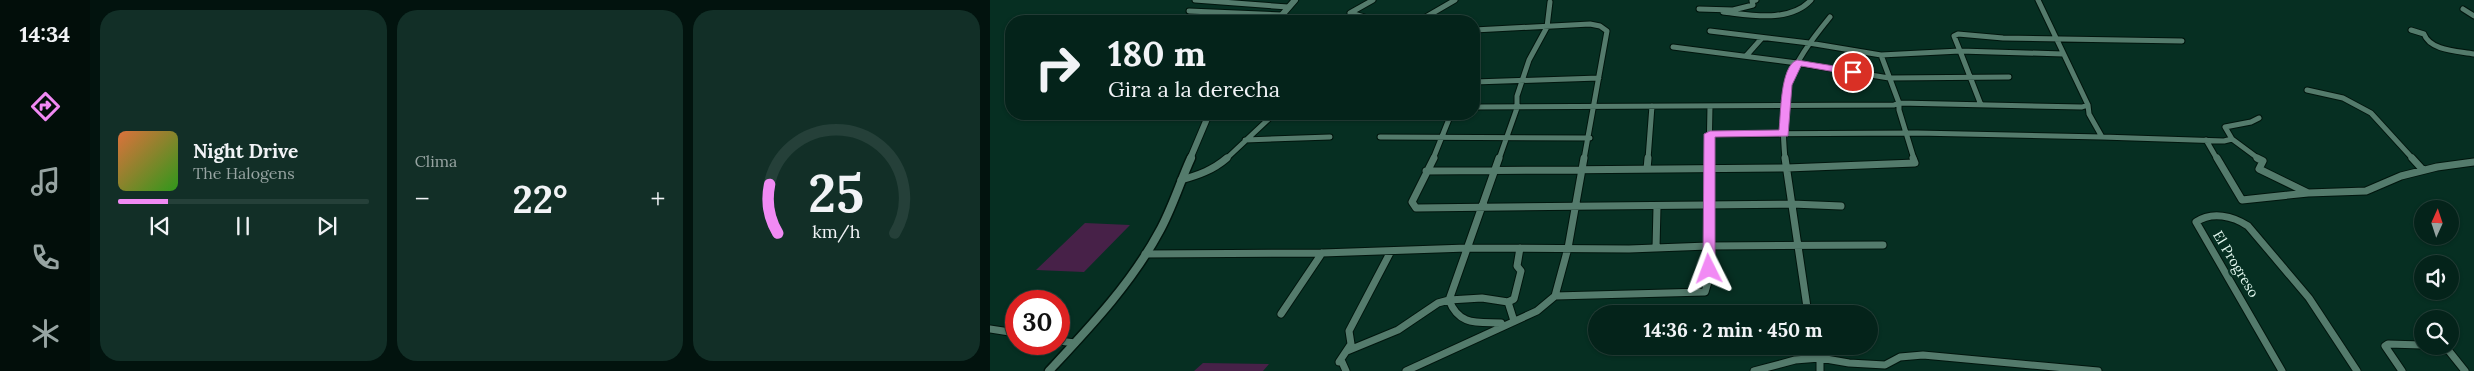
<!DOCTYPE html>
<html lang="es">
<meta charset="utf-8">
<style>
body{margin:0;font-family:Lora,serif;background:#122f27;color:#f1f3f6;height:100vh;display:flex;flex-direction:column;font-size:19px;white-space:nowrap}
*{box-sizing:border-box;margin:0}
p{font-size:16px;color:#97a4a2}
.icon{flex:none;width:28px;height:28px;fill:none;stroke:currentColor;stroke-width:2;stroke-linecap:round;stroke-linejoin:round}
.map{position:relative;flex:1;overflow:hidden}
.side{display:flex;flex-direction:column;gap:10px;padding:10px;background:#02130e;width:900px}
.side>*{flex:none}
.banner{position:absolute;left:15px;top:15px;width:475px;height:105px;border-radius:20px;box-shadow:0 1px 4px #0004,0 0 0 1px #254039;background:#04231a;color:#f1f3f6;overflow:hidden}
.needle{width:32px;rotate:3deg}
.buttons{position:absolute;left:1424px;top:200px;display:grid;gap:10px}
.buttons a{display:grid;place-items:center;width:45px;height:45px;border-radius:50%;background:#04231a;box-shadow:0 1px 4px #0004,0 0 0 1px #254039;font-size:25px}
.speed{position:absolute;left:15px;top:290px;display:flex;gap:10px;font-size:25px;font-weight:700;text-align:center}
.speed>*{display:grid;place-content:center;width:65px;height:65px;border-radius:50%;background:#04231a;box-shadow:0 1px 4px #0004,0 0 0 1px #254039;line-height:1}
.speed .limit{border:8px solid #d22;background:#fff;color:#111}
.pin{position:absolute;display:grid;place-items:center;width:42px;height:42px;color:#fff;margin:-21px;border:2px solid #fff;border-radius:50%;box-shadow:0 1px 5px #0007}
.me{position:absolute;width:55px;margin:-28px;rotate:357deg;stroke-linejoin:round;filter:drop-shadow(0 0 4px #0008)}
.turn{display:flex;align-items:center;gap:18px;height:105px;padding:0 20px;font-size:22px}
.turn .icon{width:65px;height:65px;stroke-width:2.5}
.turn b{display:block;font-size:35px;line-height:42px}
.big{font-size:38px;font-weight:800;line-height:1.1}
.side .tile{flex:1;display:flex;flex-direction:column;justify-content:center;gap:8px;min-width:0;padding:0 18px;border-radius:20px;background:#122f27}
.side .dial{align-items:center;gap:0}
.dial svg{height:130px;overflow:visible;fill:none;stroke:#254039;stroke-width:7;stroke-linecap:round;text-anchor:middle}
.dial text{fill:#f1f3f6;stroke:none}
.song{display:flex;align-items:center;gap:15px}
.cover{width:60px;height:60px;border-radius:8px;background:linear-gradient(135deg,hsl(20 70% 55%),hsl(110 70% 35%))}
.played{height:5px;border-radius:2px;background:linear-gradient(90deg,#f18af4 20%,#254039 20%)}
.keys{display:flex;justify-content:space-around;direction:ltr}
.heat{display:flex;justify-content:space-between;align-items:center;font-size:28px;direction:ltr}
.side .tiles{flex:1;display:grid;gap:10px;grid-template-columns:repeat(3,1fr)}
.trip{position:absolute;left:598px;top:305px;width:290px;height:50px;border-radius:25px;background:#04231a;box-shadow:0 1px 4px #0004,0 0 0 1px #254039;font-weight:800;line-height:50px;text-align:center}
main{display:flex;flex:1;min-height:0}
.tab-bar{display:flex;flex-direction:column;width:90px;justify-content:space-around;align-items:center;background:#020e0a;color:#97a4a2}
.tab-bar .icon{width:35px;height:35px}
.tab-bar .active{color:#f18af4}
.tab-bar b{font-size:22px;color:#f1f3f6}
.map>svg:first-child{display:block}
.green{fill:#472148}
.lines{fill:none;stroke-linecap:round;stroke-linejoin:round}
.minor-far1-casing{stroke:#00150d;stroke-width:7}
.minor-casing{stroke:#00150d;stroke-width:9}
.tertiary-far1-casing{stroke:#00150d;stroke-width:8}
.tertiary-casing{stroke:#00150d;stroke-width:11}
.minor-far1{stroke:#547b6c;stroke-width:5}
.minor{stroke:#547b6c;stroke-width:7}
.tertiary-far1{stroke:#547b6c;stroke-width:6}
.tertiary{stroke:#547b6c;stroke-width:8}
.route{fill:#f18af4;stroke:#9d5a9f}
.labels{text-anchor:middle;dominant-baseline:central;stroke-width:5;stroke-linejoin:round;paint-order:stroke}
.street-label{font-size:14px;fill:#e4f9f0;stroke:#062f22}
</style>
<main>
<nav class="tab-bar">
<b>14:34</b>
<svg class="icon active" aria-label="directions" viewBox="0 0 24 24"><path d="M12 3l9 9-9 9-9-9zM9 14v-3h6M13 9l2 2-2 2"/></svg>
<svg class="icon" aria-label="music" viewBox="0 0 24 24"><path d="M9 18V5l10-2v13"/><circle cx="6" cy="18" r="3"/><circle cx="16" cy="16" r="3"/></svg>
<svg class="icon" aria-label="phone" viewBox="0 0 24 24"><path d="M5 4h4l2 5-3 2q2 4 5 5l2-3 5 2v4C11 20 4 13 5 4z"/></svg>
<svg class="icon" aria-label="climate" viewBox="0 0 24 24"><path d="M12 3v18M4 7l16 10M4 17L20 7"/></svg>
</nav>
<section class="side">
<div class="tiles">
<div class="tile">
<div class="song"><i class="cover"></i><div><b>Night Drive</b><p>The Halogens</p></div></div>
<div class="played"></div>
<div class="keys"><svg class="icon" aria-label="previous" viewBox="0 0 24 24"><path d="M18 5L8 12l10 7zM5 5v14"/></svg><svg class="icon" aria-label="pause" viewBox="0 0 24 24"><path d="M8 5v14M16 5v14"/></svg><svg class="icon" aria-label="next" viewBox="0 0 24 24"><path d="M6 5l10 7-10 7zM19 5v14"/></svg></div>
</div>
<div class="tile"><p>Clima</p>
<div class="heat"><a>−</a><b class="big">22°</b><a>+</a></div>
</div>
<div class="tile dial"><svg viewBox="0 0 100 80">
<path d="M14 69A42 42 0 1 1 86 69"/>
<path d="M14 69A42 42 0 0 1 9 39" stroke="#f18af4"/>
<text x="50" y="56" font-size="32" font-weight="700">25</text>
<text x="50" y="72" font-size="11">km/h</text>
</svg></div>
</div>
</section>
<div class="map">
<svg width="1484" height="371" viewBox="0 0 1484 371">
<rect width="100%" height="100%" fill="#062f22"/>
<!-- green -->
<path class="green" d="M95,223L140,225L94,272L46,270Z
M213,363L279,364L273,371H204Z"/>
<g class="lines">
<!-- minor-far1 casing -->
<g class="minor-far1-casing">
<path id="minor-far1" d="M205,0L298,7
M709,9L743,10L763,5L762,1L766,0
M1473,9L1484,16
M199,11L292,15
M733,12C761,15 800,23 821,0
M360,13L389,21
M360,13L383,0
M222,21L232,13
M429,21L465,0
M484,30L600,24L610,26L617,31L594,159
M1421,30L1434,34C1440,51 1469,51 1484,54
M720,31L819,43L891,55
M683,47L807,63L899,78L1019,77
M756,56L772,38
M484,82L609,78
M1317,90L1353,98L1381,113L1423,159
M991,105L970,51L1073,54
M484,107L904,105L909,103L891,55L970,51L964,36L968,34L1013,38L1192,41
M719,134L927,133L1112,137L1099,114L1098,105
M390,137L600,138
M1112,137L1234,141L1242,139L1235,127L1261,122L1269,118
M1242,139L1269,159
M255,140L340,137
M1216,140L1227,159
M236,159L284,114
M443,159L461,114
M509,159L527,108V96L539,60L557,27L560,2
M658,159L662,106
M719,159L720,106
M795,159C789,90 797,70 840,17
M924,159L909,110V103L1092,107L1098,105L1048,0"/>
</g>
<!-- minor casing -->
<g class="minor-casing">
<path id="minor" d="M444,158L422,202L426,208L802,204L851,206
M509,158L459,300L492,298L518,302L524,321
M795,158L818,314
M1227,158L1252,200L1318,193L1269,169L1273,161L1267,158
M1422,158L1433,170
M657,169L658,158
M436,171L797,168L925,163L923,158
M191,180C209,175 223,170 237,158
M1318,193L1376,191L1411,176L1447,167L1484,162
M666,248L667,207
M155,254L332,253L477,248L639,249L718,246L893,245
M565,296L715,292L720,275L718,246L719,158
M518,302L524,299L531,271L527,266L530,248
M291,314L332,253
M0,329L26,333
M69,341L85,343
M822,346L823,358
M1445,346L1459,351L1475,371
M357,351L408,330L448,303L459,300C469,326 487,322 511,323V327
M830,358V371
M356,371L352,362H349L361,344L359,331L401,251
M416,371L547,311L565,296L578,248L594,158
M764,371L805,360L830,358L859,363L895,365L910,357L933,355L1108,371
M1292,371L1206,222C1222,211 1243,216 1258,226L1319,298L1367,371
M1412,371L1395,346L1398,344L1432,345"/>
</g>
<!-- tertiary-far1 casing -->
<g class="tertiary-far1-casing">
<path id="tertiary-far1" d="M290,21L292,15L305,0
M200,159L219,114"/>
</g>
<!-- tertiary casing -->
<g class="tertiary-casing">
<path id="tertiary" d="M59,371C99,328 141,284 169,232C182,209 190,182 201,158"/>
</g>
<!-- minor-far1 -->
<use href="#minor-far1" class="minor-far1"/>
<!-- minor -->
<use href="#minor" class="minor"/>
<!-- tertiary-far1 -->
<use href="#tertiary-far1" class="tertiary-far1"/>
<!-- tertiary -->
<use href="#tertiary" class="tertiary"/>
</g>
<!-- route -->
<path class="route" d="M807,60L863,69L867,72L863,75L811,66L802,85L798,136L725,137V269L724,272H714L713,269L714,134L720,131L789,130C791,114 790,66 807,60Z"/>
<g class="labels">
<!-- street labels -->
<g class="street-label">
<text transform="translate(1246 264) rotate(59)">El Progreso</text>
</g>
</g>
</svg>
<div class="buttons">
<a><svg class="needle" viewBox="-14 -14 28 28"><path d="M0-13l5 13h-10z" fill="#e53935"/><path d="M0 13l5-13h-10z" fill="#97a4a2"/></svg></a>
<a><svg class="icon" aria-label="sound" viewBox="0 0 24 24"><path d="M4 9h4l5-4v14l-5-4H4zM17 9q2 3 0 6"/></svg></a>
<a><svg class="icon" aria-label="search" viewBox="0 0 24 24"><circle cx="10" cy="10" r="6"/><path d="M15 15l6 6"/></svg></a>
</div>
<div class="speed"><div class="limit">30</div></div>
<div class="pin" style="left:863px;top:72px;background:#d93025"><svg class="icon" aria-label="arrive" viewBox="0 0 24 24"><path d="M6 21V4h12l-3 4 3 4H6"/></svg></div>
<svg class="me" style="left:719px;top:269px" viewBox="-20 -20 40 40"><path d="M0-17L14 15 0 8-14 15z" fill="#f18af4" stroke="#fff" stroke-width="4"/></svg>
<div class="trip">14:36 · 2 min · 450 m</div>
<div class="banner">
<div class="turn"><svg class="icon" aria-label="right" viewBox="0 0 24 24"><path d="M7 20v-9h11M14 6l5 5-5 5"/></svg><div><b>180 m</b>Gira a la derecha</div></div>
</div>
</div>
</main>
